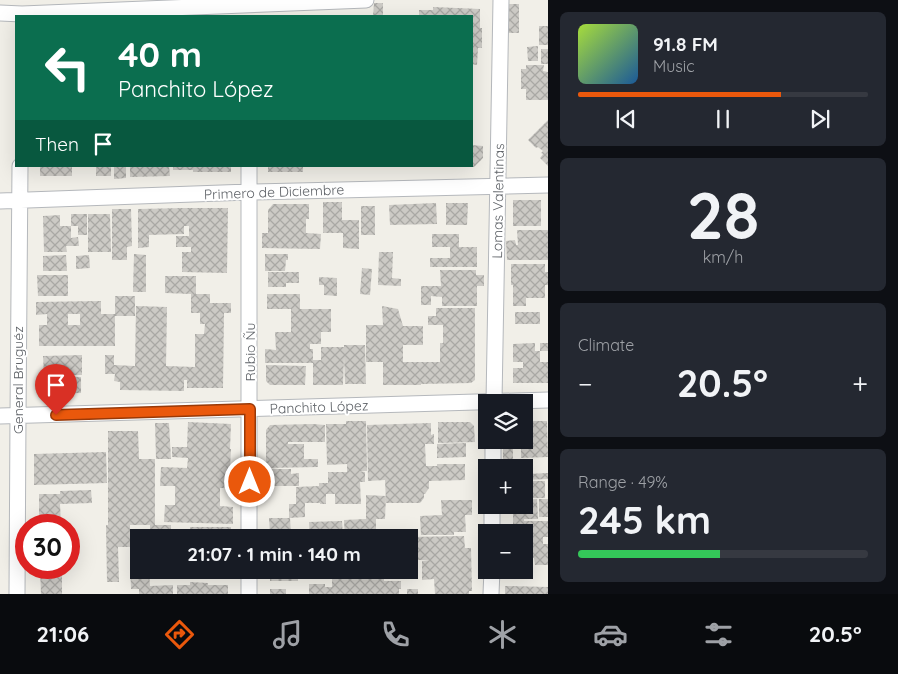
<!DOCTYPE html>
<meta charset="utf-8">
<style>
body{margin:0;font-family:Quicksand,sans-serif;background:#242831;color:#f1f3f6;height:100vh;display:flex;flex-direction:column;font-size:19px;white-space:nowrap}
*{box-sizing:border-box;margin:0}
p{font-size:16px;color:#9ea1a6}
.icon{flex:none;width:28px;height:28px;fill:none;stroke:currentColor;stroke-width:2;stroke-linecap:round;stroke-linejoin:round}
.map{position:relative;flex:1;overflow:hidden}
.side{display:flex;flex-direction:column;gap:12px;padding:12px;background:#0d0f14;width:350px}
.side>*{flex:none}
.guide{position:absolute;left:15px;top:15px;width:458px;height:152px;border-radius:0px;box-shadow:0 5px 20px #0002;background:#0b6e4f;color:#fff;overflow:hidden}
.tools{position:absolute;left:478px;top:394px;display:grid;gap:10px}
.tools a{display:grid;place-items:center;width:55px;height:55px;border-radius:0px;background:#171b24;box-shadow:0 5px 20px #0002;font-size:25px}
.speed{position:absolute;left:15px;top:514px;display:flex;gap:10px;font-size:25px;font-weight:700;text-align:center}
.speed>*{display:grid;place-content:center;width:65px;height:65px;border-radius:50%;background:#171b24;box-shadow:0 5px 20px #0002;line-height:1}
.speed .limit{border:8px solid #d22;background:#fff;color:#111}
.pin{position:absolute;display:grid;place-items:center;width:42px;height:42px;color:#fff;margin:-51px -21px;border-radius:50% 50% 50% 0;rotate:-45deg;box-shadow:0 0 5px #0007}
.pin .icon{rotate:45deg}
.me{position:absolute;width:55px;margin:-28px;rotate:0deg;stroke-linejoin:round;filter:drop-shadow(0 0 4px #0008)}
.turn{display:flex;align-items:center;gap:18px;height:105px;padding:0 20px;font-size:22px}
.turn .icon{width:65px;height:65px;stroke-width:2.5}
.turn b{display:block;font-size:35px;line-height:42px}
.then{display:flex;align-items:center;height:48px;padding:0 20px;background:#0003;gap:10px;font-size:19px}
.big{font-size:38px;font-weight:700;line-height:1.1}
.side .widget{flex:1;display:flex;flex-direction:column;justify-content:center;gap:8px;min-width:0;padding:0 18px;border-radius:8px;background:#242831}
.side .dial{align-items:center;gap:0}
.dial b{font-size:65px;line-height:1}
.song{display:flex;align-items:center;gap:15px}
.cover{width:60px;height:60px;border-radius:8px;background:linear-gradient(135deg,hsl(80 70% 55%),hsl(210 70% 35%))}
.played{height:5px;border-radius:2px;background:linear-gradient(90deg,#ea580c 70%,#363941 70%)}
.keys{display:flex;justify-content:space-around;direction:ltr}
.heat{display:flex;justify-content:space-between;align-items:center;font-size:28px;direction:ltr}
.charge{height:8px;border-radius:4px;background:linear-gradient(90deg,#34c759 49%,#363941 0)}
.trip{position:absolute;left:130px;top:529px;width:288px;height:50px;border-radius:0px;background:#171b24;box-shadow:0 5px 20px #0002;font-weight:700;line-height:50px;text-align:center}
.dock{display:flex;height:80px;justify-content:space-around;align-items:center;background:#090b0e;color:#9ea1a6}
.dock .icon{width:35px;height:35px}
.dock .selected{color:#ea580c}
.dock b{font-size:22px;color:#f1f3f6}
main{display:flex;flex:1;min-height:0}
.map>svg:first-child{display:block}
.building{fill:url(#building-cross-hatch);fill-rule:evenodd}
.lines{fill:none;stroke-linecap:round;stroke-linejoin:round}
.minor-casing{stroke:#b5b8bc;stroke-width:17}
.minor{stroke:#fff;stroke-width:15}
.route-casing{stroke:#983908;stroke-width:12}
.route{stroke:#ea580c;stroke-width:9}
.labels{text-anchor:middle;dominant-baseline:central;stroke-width:4;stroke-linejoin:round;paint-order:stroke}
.street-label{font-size:14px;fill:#5f6368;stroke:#fff}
</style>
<main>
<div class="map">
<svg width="548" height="594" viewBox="0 0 548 594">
<defs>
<pattern id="building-cross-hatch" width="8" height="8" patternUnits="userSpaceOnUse" patternTransform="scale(1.25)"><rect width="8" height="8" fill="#cccac5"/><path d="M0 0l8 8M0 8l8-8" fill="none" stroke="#a9a8a4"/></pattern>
</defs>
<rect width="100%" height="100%" fill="#f1efe8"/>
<!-- building -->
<path class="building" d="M374,3H383V16H373Z
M508,4H519V33H508Z
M433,7L480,9V28H482V48H478L477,65L471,64V16H419V10H433Z
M539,26H548V45H539Z
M538,46V61H528L527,47Z
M541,49H548V64H541Z
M526,65H544L543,71L548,72V100H526V89H521V69H526Z
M548,120V166L540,158L543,154L541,153L543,151L538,147L536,148L528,140Z
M471,145L483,146V158L474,167H471Z
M40,166H72V176H40Z
M96,166H111V176H96Z
M114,166H126V178L114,179Z
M130,166H169L170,176L130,177Z
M173,166H231V172H193V170H173Z
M268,166H303V172H268Z
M513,200H541V226H513Z
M323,202H342V220H359V249L343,248V233H323Z
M436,203L437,224L390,225L389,205Z
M446,203H468L467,225H446Z
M273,204H309V219H306V233L321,234L320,249L262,248V233H268V210Z
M361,206H375V235H361Z
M184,208V221V208H228L227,273L182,272V252H191V247H176V236H189V226H184V234L149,235V247L138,248V209Z
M112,209H131L132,246L127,247V260H112Z
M71,214H87V235H78V226H71Z
M88,214H110L111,252H88Z
M60,215V226H71V238L78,237L79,246H66L67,252H44L43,216Z
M517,230H548V260H507L506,241L515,240L516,245H518Z
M432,234H459V247H477V267H430V258H450V247H432Z
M379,252H393L392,278L401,279V286L378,285Z
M134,254L146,255V292H133Z
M265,254H288V260H286L285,271H265Z
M66,255L67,271H43V256Z
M89,255L90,268L76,269V256Z
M511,264H545V272H548V285H545V298H526V306H513V285H511Z
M362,268L372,269L370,295L360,294Z
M440,270H476V275H484V286H477V306H442V297L431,296V305H421V286H446H441Z
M268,272H299V283H286V287H268Z
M37,275H68V296H38Z
M165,276H196V294H210V303H231V313H224L223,388H187V380H184V391L120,390V382L114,381L115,374H105V355H114V365L135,366L136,306L167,307L166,366L195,367V334H204L205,324H200V313H191V294L165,293Z
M319,277L337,278V296L324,295V285H319Z
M267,294H300V309H331V332H321V344H310V349H313V360H321V347H344V345H365L366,384H345L344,357L343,385H313V363H265V349L276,350L275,332H291V309H267Z
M115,296H135V316H115V346H39V325H47V314L36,315V302L101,301V314H115ZM68,314H80V325H68Z
M382,306L398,309L403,326H423V345H403V362H440V343H443V325H428V316H436V308H475V380L471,383L421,384V385H383V362H366V325H383Z
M515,312H540V324H515Z
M535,343V351H540V362H548V383H513V368H523V362H513V344Z
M540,343H548V351H540Z
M82,355V375H44L43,356Z
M266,365L306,366L305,385H270L266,381Z
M81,377V393L38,394L37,378Z
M524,414H529V421H547L548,457L521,458V440H524Z
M346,421H366L367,471H359L365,472V482H360L361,504H335V494H326V504H320V503H305V517L289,518V504H296V487L319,486V483H328V472H347V464L327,465L326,424H346Z
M188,422L231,424L230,449H231L229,488H220V506L233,507V524L164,522L165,505H175V486H160L161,467L187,468L188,458L172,457V447H187Z
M438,422H470L474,426L475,442L438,443Z
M155,423H169L171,459H156Z
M431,423V435L434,434V444H425L426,466H437V464H465V480L429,481V488L425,494H424V498L420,503H386L385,480L368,481L367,425Z
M313,424L325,425V442H288V444H304V459H318V467L266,468V430L270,425Z
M108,431H138L139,459H155V525H171V538H150V525H130V547H118L119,582H107L106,525H108Z
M513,442V466L527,465V474L548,473V479L524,480V468H503V443Z
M466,443V457L437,458V444Z
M106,452L107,483L34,485V454Z
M269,469H291V474L299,473V486H269Z
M524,481H545V498H524Z
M91,490L92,503L60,504L61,525H39V494H60V491Z
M366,495L386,496L385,519H376V538H345L344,520L366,519Z
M537,499L538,519H524V521H548V537H543V544H548V565H535L534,558H524V532H513V505H524V500Z
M539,499H548V517H539Z
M441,500H472V515H465L466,532H454V535H421L420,516L442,515Z
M269,518H290L291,534H270Z
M342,521L343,538H310L309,522Z
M190,527H231L230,538H190Z
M464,536L465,548H471L472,591H469V594H435L434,579L422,580V561L430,560H416V553H409V537Z
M130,564H139V570H149L150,586L173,585V594H139V589H131Z
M524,564H533V578H512V570H524Z
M40,568H62V594H41Z
M203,570H228V578H203Z
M270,570H298V581H270Z
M332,570H364L365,578H384V581H401V589H399V594H309V584H325V587H332Z
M190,582L208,583V585H228V594H177V585H190Z
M505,586L548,587V594H505Z
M270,589H286V594H270Z
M407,589H418V594H407Z"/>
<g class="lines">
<!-- minor casing -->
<g class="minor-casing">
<path id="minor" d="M0,13L22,14L366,0
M249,166V538
M0,201L249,192L548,185
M494,402L501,0
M0,416L548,400
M493,468V440
M492,532V505
M17,594L18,416L20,166
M249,594V570
M491,594L492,570"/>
</g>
<!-- minor -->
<use href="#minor" class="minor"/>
</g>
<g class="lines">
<!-- route casing -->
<g class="route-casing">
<path id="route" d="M56,415L250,409V482"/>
</g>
<!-- route -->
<use href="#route" class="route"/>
</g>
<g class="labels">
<!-- street labels -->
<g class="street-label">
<text transform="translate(274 192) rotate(-2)">Primero de Diciembre</text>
<text transform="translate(498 201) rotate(-89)">Lomas Valentinas</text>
<text transform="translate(250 352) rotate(-90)">Rubio Ñu</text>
<text transform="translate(18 380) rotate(-90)">General Bruguéz</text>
<text transform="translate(319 407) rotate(-2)">Panchito López</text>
</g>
</g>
</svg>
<div class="tools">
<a><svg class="icon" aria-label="layers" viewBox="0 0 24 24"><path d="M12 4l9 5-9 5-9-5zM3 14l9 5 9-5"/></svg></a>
<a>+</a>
<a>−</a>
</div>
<div class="speed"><div class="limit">30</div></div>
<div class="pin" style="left:56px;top:415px;background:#d93025"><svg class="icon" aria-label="arrive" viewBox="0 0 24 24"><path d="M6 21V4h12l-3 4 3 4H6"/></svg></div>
<svg class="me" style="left:250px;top:482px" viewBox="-20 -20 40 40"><circle r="17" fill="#ea580c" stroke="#fff" stroke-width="3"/><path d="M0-11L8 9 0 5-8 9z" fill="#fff"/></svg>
<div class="trip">21:07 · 1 min · 140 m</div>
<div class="guide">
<div class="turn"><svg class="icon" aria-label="left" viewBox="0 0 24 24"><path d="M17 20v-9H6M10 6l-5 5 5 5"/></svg><div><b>40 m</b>Panchito López</div></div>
<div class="then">Then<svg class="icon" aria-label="arrive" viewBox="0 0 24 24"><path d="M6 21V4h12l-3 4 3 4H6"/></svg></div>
</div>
</div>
<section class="side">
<div class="widget">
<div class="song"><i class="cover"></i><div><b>91.8 FM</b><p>Music</p></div></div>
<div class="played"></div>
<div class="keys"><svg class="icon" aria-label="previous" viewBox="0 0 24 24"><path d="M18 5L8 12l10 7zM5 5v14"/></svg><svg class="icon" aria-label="pause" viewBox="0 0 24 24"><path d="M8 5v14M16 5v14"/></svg><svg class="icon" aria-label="next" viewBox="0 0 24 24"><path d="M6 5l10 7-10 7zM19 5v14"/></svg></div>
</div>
<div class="widget dial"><b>28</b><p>km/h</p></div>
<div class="widget"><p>Climate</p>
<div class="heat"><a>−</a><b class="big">20.5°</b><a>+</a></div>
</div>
<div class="widget"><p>Range · 49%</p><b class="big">245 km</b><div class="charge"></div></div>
</section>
</main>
<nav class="dock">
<b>21:06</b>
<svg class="icon selected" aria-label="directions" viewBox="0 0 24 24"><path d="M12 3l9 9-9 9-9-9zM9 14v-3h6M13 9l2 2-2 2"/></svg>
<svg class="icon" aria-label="music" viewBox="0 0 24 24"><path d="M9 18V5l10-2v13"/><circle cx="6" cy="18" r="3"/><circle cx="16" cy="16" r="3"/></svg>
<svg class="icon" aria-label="phone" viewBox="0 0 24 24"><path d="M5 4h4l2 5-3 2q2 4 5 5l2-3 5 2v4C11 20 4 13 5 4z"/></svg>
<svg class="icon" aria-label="climate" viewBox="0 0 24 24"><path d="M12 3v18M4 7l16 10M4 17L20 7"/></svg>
<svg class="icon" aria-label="car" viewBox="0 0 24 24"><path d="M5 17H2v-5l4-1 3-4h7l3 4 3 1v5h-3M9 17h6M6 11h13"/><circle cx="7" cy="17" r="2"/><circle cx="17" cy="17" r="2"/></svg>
<svg class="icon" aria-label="filters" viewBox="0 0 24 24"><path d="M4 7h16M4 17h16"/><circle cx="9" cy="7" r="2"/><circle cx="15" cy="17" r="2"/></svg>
<b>20.5°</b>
</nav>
